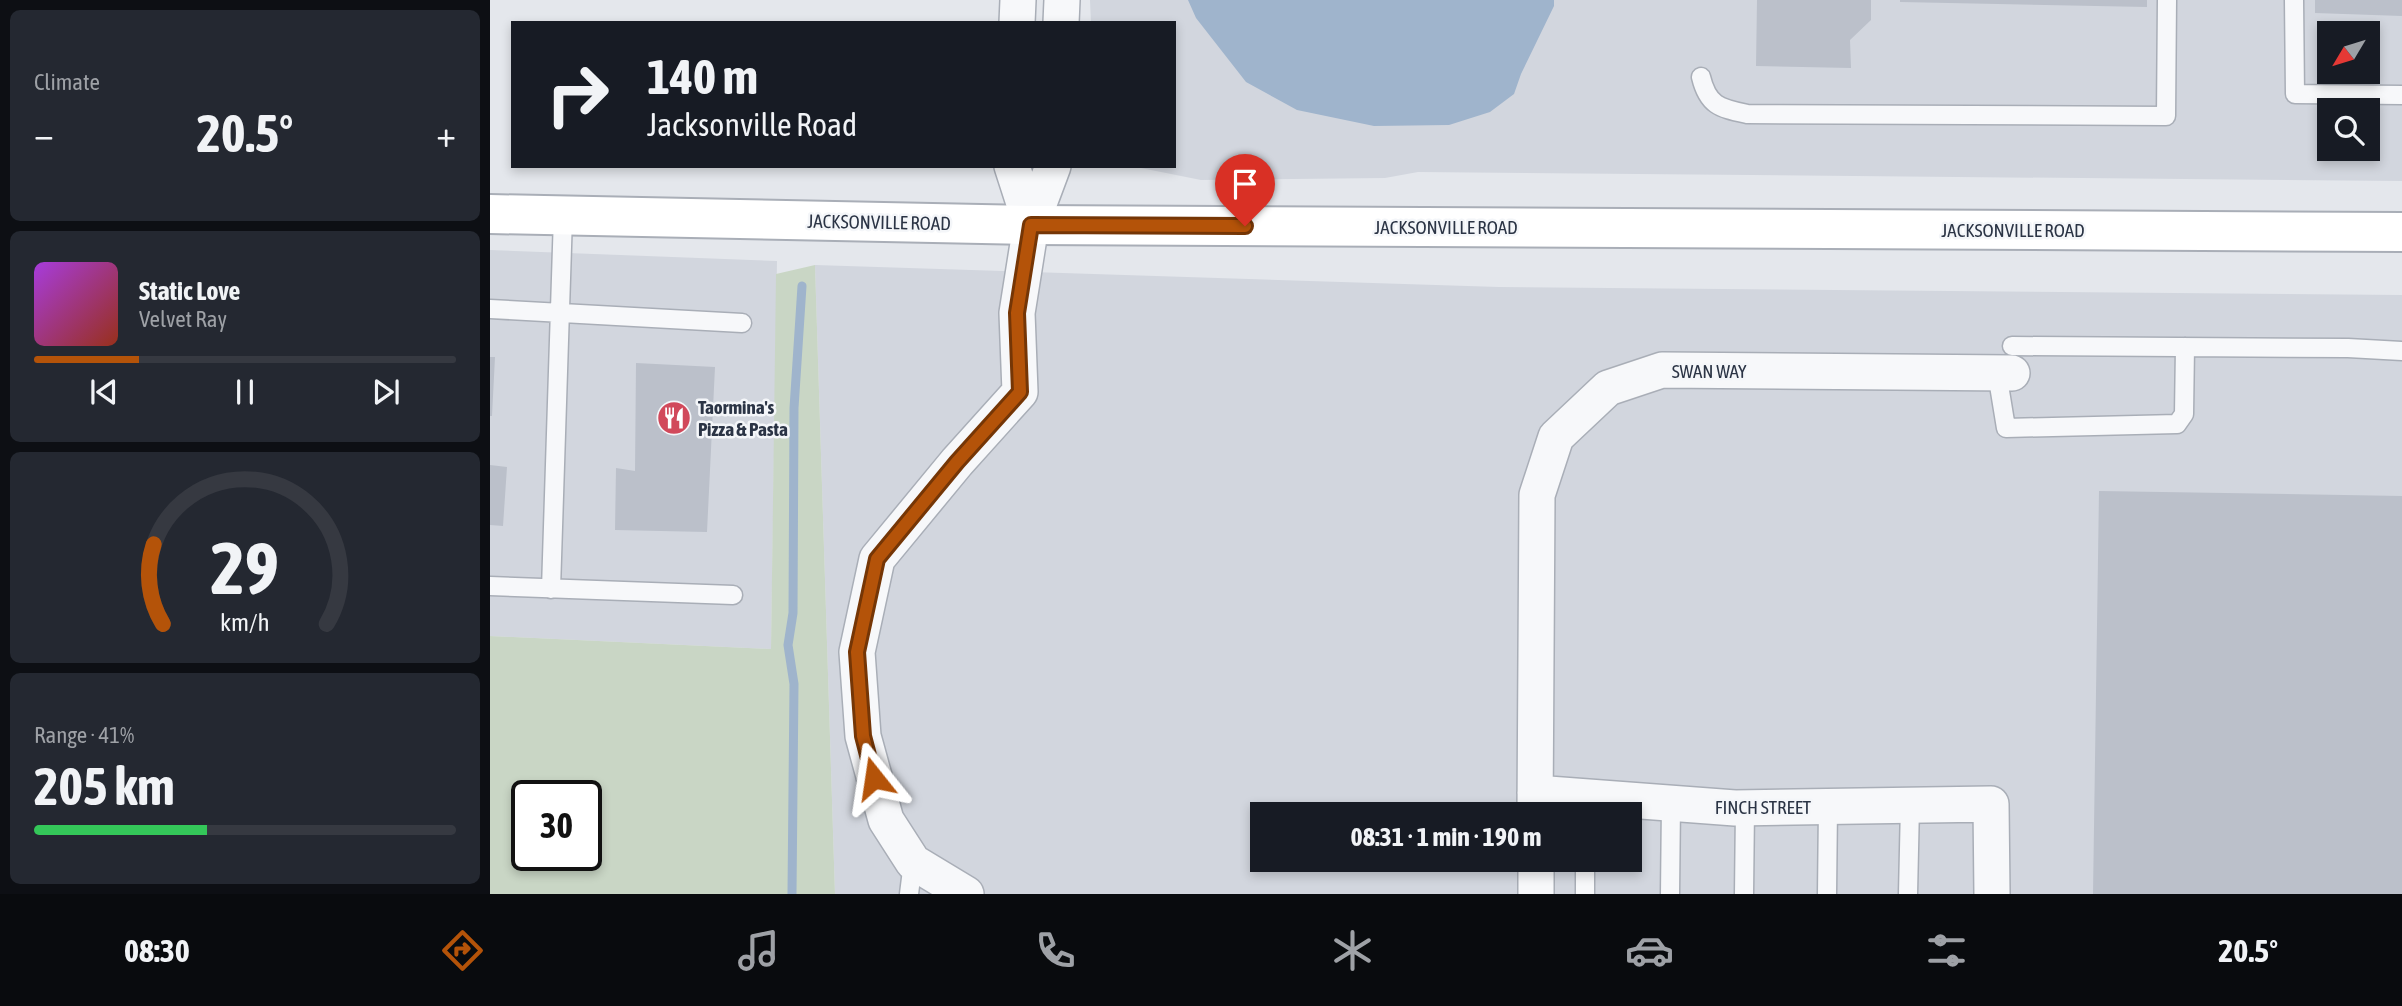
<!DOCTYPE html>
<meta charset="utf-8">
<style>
body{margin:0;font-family:"Asap Condensed",sans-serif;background:#242831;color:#f1f3f6;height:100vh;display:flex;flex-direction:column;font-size:26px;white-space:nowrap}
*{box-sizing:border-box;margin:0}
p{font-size:23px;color:#9ea1a6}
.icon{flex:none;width:38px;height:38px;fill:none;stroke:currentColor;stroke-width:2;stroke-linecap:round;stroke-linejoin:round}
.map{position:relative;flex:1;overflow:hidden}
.side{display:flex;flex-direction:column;gap:10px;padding:10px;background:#0d0f14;width:490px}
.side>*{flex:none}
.hud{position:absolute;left:21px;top:21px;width:665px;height:147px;border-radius:0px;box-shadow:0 4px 10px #0003;background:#171b24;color:#f1f3f6;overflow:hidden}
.needle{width:46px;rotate:232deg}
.controls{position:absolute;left:1827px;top:21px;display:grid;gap:14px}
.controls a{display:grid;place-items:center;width:63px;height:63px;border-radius:0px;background:#171b24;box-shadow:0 4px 10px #0003;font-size:35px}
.speed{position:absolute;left:21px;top:780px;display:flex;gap:14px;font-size:35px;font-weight:700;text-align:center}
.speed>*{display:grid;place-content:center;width:91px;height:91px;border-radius:50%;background:#171b24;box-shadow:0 4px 10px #0003;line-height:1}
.speed .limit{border:4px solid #111;border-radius:10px;background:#fff;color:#111}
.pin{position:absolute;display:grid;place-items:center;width:60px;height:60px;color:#fff;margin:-72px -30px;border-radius:50% 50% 50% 0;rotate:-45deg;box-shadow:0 0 7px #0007}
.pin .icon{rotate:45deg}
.me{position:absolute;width:77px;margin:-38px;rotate:345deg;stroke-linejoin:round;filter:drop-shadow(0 0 5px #0008)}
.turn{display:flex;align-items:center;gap:24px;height:147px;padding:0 21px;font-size:32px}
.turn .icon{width:91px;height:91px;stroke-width:2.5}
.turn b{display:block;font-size:49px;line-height:60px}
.big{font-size:52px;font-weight:700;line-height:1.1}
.side .tile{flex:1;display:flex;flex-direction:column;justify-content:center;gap:10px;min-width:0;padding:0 24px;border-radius:10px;background:#242831}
.side .dial{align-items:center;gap:0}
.dial svg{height:182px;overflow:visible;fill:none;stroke:#363941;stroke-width:7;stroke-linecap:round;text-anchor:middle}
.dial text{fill:#f1f3f6;stroke:none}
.song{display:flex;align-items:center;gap:21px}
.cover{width:84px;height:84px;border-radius:10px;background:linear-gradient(135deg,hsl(280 70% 55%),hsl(10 70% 35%))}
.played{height:7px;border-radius:4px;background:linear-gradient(90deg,#b45309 25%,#363941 25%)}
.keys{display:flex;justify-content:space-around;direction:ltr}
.heat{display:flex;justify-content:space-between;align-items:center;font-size:38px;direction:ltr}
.charge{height:10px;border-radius:5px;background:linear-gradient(90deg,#34c759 41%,#363941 0)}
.trip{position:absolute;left:760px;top:802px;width:392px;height:70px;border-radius:0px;background:#171b24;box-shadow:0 4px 10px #0003;font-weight:700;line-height:70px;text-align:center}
.tabs{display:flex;height:112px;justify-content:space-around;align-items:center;background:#090b0e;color:#9ea1a6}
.tabs .icon{width:49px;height:49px}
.tabs .selected{color:#b45309}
.tabs b{font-size:32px;color:#f1f3f6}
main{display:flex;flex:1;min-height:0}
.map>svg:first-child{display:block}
.built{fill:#d2d6de;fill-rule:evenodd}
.green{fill:#c9d6c5;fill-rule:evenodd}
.water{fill:#9fb4cc}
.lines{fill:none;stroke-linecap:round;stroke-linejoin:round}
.stream{stroke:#9fb4cc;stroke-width:9}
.building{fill:#bbc0ca}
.service-casing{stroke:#a9aeb7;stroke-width:21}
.minor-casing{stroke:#a9aeb7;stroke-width:38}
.secondary-casing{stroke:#a9aeb7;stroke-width:42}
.service{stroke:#f7f8fa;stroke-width:18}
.minor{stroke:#f7f8fa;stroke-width:35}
.secondary{stroke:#fff;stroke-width:38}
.route-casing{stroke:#753606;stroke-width:18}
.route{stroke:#b45309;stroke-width:12}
.labels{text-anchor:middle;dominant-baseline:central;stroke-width:5;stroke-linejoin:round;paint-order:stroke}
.street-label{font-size:19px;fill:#2b3445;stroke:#f4f6f9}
.poi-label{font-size:19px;font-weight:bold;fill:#2b3445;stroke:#f4f6f9;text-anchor:start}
</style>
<main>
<section class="side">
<div class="tile"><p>Climate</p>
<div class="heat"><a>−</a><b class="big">20.5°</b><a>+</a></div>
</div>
<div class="tile">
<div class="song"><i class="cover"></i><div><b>Static Love</b><p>Velvet Ray</p></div></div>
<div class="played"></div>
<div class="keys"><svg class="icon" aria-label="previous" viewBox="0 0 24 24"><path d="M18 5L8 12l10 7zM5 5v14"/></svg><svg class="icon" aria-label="pause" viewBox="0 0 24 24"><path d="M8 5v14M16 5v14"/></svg><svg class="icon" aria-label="next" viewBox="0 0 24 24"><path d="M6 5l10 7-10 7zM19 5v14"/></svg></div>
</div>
<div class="tile dial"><svg viewBox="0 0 100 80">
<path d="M14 69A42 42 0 1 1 86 69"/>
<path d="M14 69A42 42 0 0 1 10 34" stroke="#b45309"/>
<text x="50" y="56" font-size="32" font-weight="700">29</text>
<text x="50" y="72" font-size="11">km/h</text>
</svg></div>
<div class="tile"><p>Range · 41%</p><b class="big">205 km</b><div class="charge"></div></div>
</section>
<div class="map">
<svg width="1912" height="894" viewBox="0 0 1912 894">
<rect width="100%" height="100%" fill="#e4e7ec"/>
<!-- built -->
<path class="built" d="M600,0H1912V181L928,172L895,178L711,180L641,166H684V23H601ZM1839,33H1878V72H1839ZM1839,110H1878V149H1839Z
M0,250L287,261L281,649L0,636Z
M325,265L1009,287L1912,295V894H345ZM772,814H1139V859H772Z"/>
<!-- green -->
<path class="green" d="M325,265L345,894H0V636L281,649L286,274ZM37,796H96V856H37Z"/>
<!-- water -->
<path class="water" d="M698,0H1064V6L1031,74L1024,94L1000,112L959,125L884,126L807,110L756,82L706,18Z"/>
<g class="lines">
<!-- stream -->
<path class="stream" d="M302,894L304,684L298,645L303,613L304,408L312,286"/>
</g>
<!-- building -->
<path class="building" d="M1267,0H1381V20L1360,40L1361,68L1266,66Z
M1410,0H1657V7L1410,2Z
M1825,0H1912V16L1825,13Z
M0,357H5L2,416H0Z
M146,363L225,367L217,532L125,530L126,468L145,471Z
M0,465L17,467L13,526L0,525Z
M1609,491L1912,496V894H1603Z"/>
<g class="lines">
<!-- service casing -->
<g class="service-casing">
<path id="service" d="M1804,0L1805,94L1912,95
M1211,77C1218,106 1230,108 1257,114L1676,116L1677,0
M0,309L252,323
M1522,346L1858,348L1912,351
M1507,373L1516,428L1687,424L1694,414L1695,347
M0,586L243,595
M61,589L73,216
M419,894L423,862
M1095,894V859
M1180,894L1181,804
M1254,894L1255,808
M1337,894L1338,807
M1418,894L1420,805"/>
</g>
<!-- minor casing -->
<g class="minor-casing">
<path id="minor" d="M527,23L528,0
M571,23L572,0
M522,166L541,225
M1045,793L1245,808L1501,804L1502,894
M1045,814L1047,495L1066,437L1118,388L1172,370L1522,373
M1046,859V894
M476,894L423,862L396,820L373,736L367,652L387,559L467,462L530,392L527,313L541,225L563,166"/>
</g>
<!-- secondary casing -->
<g class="secondary-casing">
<path id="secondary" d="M0,214L541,225L1912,232"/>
</g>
<!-- service -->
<use href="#service" class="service"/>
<!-- minor -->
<use href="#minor" class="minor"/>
<!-- secondary -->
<use href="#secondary" class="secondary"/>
</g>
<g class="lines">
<!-- route casing -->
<g class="route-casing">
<path id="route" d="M384,778L373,736L367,652L387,559L467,462L530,392L527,313L541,225L755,226"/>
</g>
<!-- route -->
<use href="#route" class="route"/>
</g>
<!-- icons -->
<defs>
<g id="restaurant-disc" transform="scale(1.75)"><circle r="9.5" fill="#d1495b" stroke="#f4f6f9"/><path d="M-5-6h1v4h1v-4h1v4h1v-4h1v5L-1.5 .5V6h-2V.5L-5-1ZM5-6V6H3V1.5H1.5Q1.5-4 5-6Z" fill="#fff"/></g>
</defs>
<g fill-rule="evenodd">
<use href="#restaurant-disc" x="184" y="418"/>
</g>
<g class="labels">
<!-- street labels -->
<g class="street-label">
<text transform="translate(389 222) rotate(1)">JACKSONVILLE ROAD</text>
<text x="956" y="227">JACKSONVILLE ROAD</text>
<text x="1523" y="230">JACKSONVILLE ROAD</text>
<text x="1219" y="371">SWAN WAY</text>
<text x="1273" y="807">FINCH STREET</text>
</g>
<!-- poi labels -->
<g class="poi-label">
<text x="208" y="407">Taormina's<tspan x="208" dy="22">Pizza &amp; Pasta</tspan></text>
</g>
</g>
</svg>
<div class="controls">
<a><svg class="needle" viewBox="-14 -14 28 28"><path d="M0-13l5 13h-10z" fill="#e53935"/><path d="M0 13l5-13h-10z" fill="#9ea1a6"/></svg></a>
<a><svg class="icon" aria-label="search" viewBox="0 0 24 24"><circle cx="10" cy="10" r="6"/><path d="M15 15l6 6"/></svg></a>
</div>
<div class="speed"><div class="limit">30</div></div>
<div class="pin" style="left:755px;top:226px;background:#d93025"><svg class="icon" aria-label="arrive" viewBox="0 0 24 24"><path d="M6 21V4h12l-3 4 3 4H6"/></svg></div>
<svg class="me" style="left:384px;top:778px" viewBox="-20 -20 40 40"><path d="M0-17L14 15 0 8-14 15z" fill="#b45309" stroke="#fff" stroke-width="4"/></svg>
<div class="trip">08:31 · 1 min · 190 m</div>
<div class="hud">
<div class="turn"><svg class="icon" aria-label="right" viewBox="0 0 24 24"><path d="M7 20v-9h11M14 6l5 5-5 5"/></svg><div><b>140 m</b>Jacksonville Road</div></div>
</div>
</div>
</main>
<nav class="tabs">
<b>08:30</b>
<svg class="icon selected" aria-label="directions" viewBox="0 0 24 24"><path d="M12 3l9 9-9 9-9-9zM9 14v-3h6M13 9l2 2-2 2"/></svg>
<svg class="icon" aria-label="music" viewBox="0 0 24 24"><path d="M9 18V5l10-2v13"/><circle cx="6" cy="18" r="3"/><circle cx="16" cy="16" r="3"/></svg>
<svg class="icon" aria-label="phone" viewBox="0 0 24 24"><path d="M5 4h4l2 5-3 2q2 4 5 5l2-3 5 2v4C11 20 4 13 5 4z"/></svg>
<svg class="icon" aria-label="climate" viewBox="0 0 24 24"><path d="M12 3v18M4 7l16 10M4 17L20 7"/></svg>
<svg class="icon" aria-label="car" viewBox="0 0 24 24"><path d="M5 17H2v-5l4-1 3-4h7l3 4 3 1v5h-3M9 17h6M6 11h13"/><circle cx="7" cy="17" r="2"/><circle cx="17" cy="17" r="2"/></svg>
<svg class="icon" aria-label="filters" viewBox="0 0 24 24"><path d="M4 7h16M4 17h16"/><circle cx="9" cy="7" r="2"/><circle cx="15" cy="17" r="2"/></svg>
<b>20.5°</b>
</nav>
